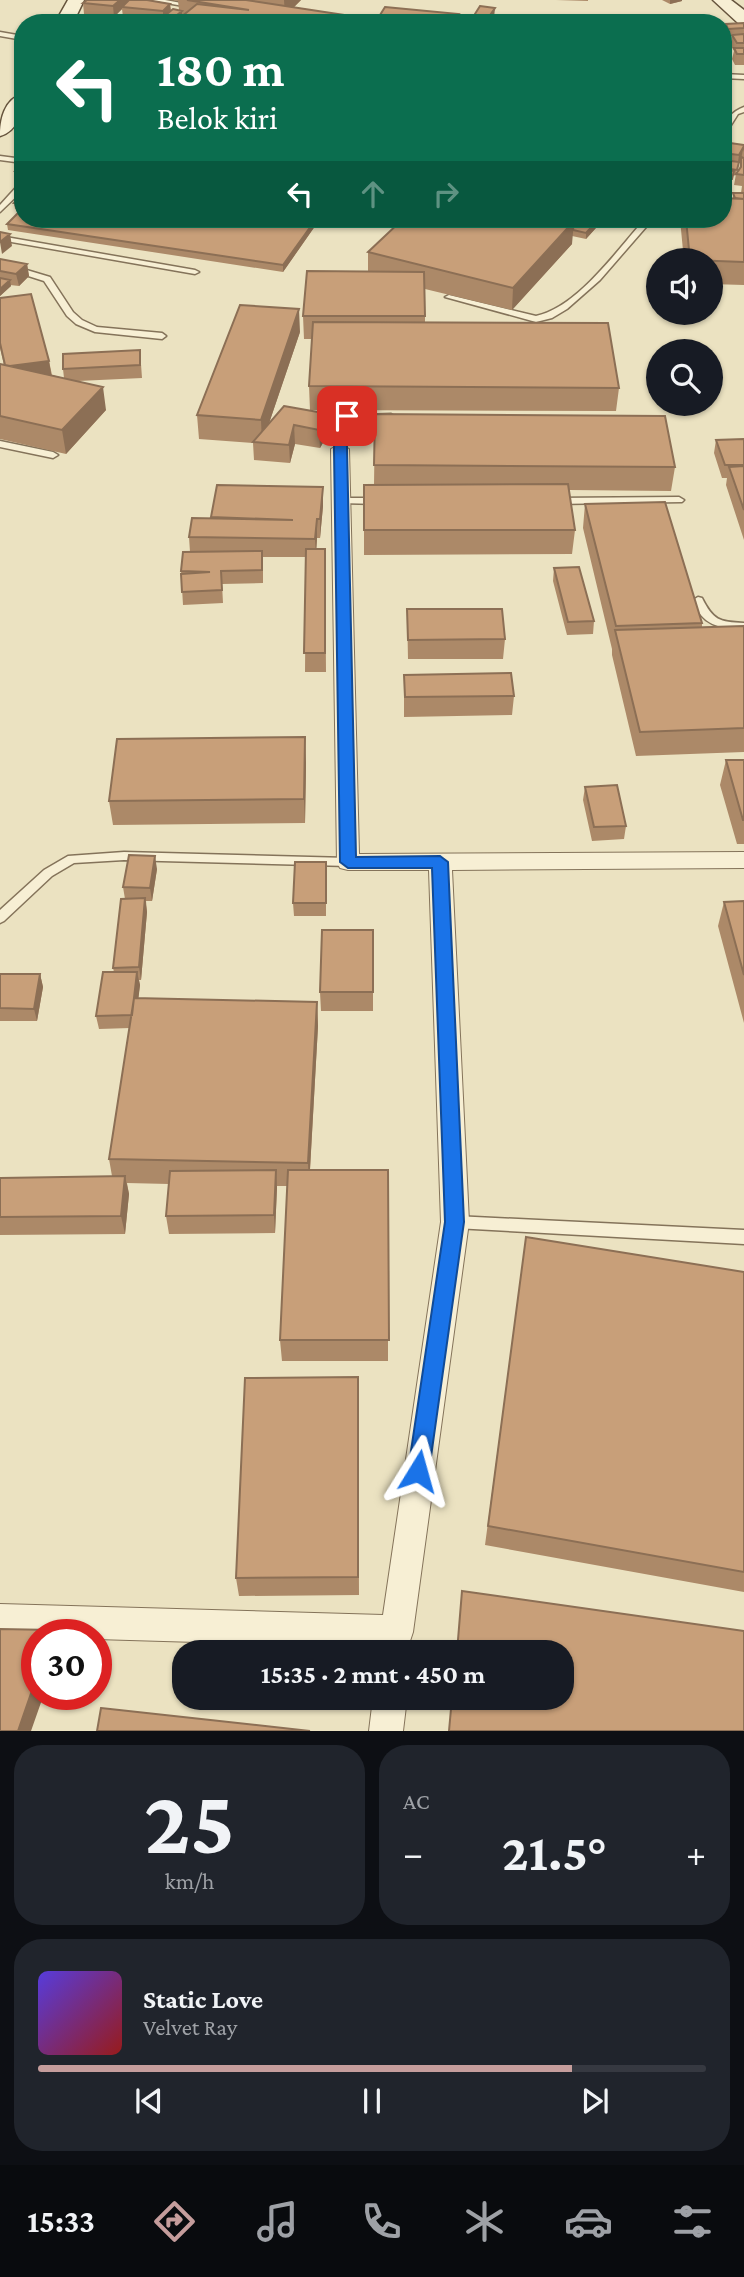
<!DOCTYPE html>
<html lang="id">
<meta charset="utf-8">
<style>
body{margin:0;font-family:"Crimson Pro",serif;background:#20242c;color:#f1f3f6;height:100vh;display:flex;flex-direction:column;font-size:26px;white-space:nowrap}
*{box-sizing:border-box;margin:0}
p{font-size:23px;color:#9ea1a6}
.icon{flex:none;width:38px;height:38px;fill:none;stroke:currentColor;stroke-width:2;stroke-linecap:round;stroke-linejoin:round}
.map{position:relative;height:1731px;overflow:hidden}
.drawer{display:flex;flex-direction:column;gap:14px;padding:14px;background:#0d0f14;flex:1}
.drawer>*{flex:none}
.banner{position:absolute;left:14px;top:14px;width:718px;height:214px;border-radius:28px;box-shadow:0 2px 5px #0004;background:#0b6e4f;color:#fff;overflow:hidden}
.controls{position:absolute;left:646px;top:248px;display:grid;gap:14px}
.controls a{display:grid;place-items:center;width:77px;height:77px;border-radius:50%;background:#171b24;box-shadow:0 2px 5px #0004;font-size:35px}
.speed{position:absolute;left:21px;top:1619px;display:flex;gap:14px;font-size:35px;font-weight:700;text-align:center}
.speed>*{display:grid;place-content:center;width:91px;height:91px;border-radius:50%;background:#171b24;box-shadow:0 2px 5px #0004;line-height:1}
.speed .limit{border:10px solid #d22;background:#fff;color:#111}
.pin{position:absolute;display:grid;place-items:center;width:60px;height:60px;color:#fff;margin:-30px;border-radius:14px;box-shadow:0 4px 10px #0006}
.me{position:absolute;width:77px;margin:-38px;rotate:8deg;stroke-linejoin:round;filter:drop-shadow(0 0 5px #0008)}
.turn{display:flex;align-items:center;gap:24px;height:147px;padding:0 28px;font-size:32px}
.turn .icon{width:91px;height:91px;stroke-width:2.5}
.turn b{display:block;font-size:49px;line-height:60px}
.lanes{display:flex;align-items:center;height:66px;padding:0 28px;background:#0003;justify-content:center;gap:35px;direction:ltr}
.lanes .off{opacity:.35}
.big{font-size:52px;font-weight:700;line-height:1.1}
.drawer .card{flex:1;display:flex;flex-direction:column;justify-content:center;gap:10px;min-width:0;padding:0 24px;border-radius:28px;background:#20242c}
.drawer .dial{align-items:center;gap:0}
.dial b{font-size:91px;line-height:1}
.song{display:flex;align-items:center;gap:21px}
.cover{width:84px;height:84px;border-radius:10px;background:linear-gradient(135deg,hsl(250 70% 55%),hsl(0 70% 35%))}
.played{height:7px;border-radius:4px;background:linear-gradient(90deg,#c59d9c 80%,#363941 80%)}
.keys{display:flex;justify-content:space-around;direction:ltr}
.heat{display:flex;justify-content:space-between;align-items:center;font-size:38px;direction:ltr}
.drawer .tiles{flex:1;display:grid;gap:14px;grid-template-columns:1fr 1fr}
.card:last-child{grid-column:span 2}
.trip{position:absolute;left:172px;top:1640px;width:402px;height:70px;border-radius:28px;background:#171b24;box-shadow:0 2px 5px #0004;font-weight:700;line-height:70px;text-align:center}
.tabs{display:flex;height:112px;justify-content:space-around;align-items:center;background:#090b0e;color:#9ea1a6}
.tabs .icon{width:49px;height:49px}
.tabs .on{color:#c59d9c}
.tabs b{font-size:32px;color:#f1f3f6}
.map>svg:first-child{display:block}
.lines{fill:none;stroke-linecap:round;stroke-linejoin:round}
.lane-casing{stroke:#84735a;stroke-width:3}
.street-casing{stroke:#84735a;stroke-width:2}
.secondary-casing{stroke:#66543d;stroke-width:3}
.lane{fill:#f7efd4;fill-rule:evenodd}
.street{fill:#f7efd4;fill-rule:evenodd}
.secondary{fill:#f7efd4;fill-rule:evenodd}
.wall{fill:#ac8968;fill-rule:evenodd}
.shaded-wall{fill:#8c6f55}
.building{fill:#c89f79;stroke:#8c6f55;stroke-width:2}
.route{fill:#1a73e8;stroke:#114b97;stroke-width:2}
</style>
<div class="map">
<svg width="744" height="1731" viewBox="0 0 744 1731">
<rect width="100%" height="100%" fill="#ebe2c1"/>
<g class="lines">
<!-- lane casing -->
<g class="lane-casing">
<path id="lane" d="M149,0H165L198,6L195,8Z
M67,16L121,21L124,23L65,19Z
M0,32L23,36V40L0,36Z
M723,74L744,75V79L723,78Z
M744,107V112L738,114L726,133H723C723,121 733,111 744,107Z
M0,156L23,159V163L0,160Z
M20,183H23V190L0,212V205Z
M645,219H653L600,280L567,309L552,318L536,322L445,297L449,295L536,316C578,307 617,250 645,219Z
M0,236L195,270L199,272L195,274L0,240Z
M0,262L50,277L73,312L82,320L97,327L162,333L166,336L162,339L95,332L76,324L67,316L44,281L0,267Z
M391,414L396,417L394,419L346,421L345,449L340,452L335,449L339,416Z
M0,441L53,452L58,455L53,458L0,447Z
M679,497L684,500L682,502L554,504L549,501L554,498Z
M343,498H378L383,501L378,504L340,503L338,501Z
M698,597L702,598C713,620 719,622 744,623V629C720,629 701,625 693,600Z
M124,852L348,858L354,862L348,866L124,860L74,863L52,876L4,921L0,923V910L44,870L68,856Z
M455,1216L744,1230V1244L455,1228L450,1227L448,1222L450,1217Z"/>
</g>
<!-- street casing -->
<g class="street-casing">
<path id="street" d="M340,444L349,449L359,854L744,852V868L452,870L469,1222L413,1632L409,1644L397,1648L96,1639V1634L0,1636V1604L383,1615L441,1222L429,870H348L340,868L337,862L331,449Z
M373,1698H407L403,1731H369Z"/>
</g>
<!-- secondary casing -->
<g class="secondary-casing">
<path id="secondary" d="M68,0H84L73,23H55Z
M713,0H731L744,10V24L738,23Z
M23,94C23,111 18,131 0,136C0,120 4,99 23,94Z"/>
</g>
<!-- lane -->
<use href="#lane" class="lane"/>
<!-- street -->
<use href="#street" class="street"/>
<!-- secondary -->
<use href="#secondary" class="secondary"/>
</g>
<!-- wall -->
<path class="wall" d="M170,0H301L294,7L376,20L459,14V16L462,17V23H181V17L174,23H163V21L123,17L122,9L114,17L84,14L83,3L156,1L170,4L171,11L179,10L178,1Z
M556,0H588V1Z
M662,0H682V1L670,4Z
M473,17L494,18L491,23H473Z
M744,23V34H728L725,29L726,24Z
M744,34V65H735L732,59L734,51L731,46L732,35Z
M723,142L744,145V285L710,284V261H684L680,219H723L733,198V193H741L742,186L734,185L736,174V176L733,175L731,185L723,184ZM741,160L739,169L736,173L738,164Z
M23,165V177H16L15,171Z
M23,194V219H320L283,272L8,230L7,224L21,210L15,209L14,203Z
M403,219H604L586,239L572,236V244L512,310L425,289V322L619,388L616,411L310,410L309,386L312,339H304L303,316L368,271V252Z
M0,259L27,264L29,276L19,286L10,285L11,286L0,296Z
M0,298L49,361L52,375L64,378L63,369L140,350L142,378L78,381L106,410L66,454L0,439V364L4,365L0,348Z
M300,332L269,423L284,406L329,432L320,448L295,444L290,463L254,460L253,443L199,439L197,415Z
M375,414L675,467L671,491L569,490L575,530L572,554L364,555V485H374Z
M744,439V540L726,485L727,478H722L714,453L716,440Z
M323,487V506L320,538H317L316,549H325L326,672H305L306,557H263V583L222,584L223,603L183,605L181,571L190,552L189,537L211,519V517Z
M585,504L702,623V627L744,626V752L636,756L612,655V649L583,528Z
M554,568L594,621L593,634L567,635L553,581Z
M407,609L505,639L503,659H408Z
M404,675L514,696L512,715L404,717Z
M726,760H744V844H737L720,785Z
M306,762L305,823L113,825L109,801Z
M585,787L626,826L624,839L592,841L583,800Z
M326,862V916H294L293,903Z
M157,869L152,901H146L147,912L141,980H139L140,985L138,999L317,1002L318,1026L310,1170H388V1361H282L280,1340L287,1186H277L275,1233L169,1234L166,1216L169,1184L127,1183L129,1194L125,1234L0,1235V1178L112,1176L109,1159L130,1028L99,1029L96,1016L114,972L113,968L125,899L123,887Z
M744,901V1023L718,926L724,902Z
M373,930V1011H321L320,992Z
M0,974H40L43,987L37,1021H0Z
M526,1237L744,1272V1592L485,1545Z
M358,1377L359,1595L239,1596L236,1578Z"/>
<!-- shaded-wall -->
<path class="shaded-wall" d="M120,0H132L122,7V9L114,17L113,6Z
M284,0H301L285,16Z
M670,0H682V1L670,4Z
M170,4L171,14L163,18V11Z
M495,8L494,18L491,23H488V18Z
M182,11V16L174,23H172V19Z
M459,14L458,21L462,17V22L454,23Z
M744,146V152L743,149L741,160L738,164L736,176L739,155Z
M316,219H320L283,272V265Z
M599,219H604L586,239V233Z
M574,221L572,244L512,310L513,288Z
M10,234L12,246L2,254L0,242Z
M27,264L29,276L19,286L16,274Z
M10,280L11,286L0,296V289Z
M299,309L300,332L262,444L261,420Z
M49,361L52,379L6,367Z
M103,387L106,410L66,454L62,430Z
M329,414V432L320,448L319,430Z
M294,425L295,444L290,463L289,445Z
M323,487V506L320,538V519Z
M317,519V538L316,558L315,539Z
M305,737L306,762L305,823L304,799Z
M155,856L157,869L152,901L150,888Z
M145,898L147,912L141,980L139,967Z
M137,972L140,985L135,1028L132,1015Z
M40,974L43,987L37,1021L34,1009Z
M317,1002L318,1026L309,1186L308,1163Z
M276,1170L277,1188L275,1233L274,1215Z
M125,1176L129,1194L125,1234L121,1216Z
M37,1676V1694H44L31,1731H18Z"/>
<!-- building -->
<path class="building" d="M87,0H120L113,6L83,3Z
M129,0H147L170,4L163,11L122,7Z
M187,0H246L377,20L374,23H336L299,17L293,23H220L181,17L197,4L249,10Z
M480,6L495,8L488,18L473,17Z
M385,7L459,14L454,23H375Z
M173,9L182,11L172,19L162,18Z
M510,15L649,17V23H511Z
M744,23V28L728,29L726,24Z
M744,34V43H737L732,35Z
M734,48H744V54H737Z
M723,142L744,145V146L739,155L723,153Z
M741,157L744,158V175L736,174L741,167Z
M723,160L739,162L737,170L723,168Z
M19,165H23V171H15Z
M723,170L734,171L732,179L723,178Z
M733,193H744V199L735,198Z
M23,194V204L14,203Z
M723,198L744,199V262L690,260L686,219H723Z
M23,208V219H316L283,265L7,224Z
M403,219H562L574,221L513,288L368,252Z
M562,219H599L586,233L573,230L574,221Z
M0,232L10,234L0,242Z
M0,259L27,264L16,274L0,271Z
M307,271L424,272L425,316H303Z
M0,278L10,280L0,289Z
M31,294L49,361L10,366L5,365L0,343V298Z
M240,305L299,309L261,420L197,415Z
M313,322L608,323L619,388L309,386Z
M140,350V365L63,369V354Z
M0,364L103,387L62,430L0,416Z
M284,406L329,414L319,430L294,425L289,445L253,442Z
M375,414L665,416L675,467L374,465Z
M744,439V465H725L716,440Z
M744,466V510L729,467Z
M568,484L575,530H364V485Z
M217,485L323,487L320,519H317L315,539L189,537L192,518L293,520L211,517Z
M665,502L702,623L616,626L585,504Z
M306,549H325V653H304Z
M262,551V570L221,571L222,590L182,592L181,574L210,572L181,571L183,552Z
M579,567L594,621L568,622L554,568Z
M407,609H502L505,639L408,640Z
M744,626V728L640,732L615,630Z
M511,673L514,696L405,697L404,675Z
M305,737L304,799L109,801L117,739Z
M726,760H744V820H743Z
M617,785L626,826L594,827L585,787Z
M129,855L155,856L150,888L123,887Z
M295,862H326V903H293Z
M145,898L139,967L113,968L121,899Z
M744,901V975L724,902Z
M322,930H373V992H320Z
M103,972H137L132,1015L96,1016Z
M0,974H40L34,1009L0,1008Z
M134,998L317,1002L308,1163L109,1159Z
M276,1170L274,1215L166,1216L170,1171Z
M288,1170H388L389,1340H280Z
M125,1176L121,1216L0,1217V1178Z
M526,1237L744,1272V1572L488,1526Z
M358,1377V1577L236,1578L245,1378Z
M462,1591L744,1631V1731H449L452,1698H562V1652H457Z
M0,1629L52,1630L51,1634H37V1676L18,1731H0Z
M101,1708L310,1731H97Z"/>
<!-- route -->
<path class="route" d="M347,413L353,416L347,422V449L356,857L440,856L448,862L464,1222L429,1471L426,1478L418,1481L411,1478L408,1471L445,1222L432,868H348L340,862L334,449L335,421Z"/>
</svg>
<div class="controls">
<a><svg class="icon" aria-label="sound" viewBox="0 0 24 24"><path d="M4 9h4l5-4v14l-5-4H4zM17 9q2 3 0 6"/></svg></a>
<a><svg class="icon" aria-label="search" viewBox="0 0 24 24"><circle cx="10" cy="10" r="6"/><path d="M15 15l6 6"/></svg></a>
</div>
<div class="speed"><div class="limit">30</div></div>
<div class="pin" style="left:347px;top:416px;background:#d93025"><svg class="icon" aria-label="arrive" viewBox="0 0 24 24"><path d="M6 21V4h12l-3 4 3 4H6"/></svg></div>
<svg class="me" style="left:418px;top:1471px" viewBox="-20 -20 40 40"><path d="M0-17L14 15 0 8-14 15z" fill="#1a73e8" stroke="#fff" stroke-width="4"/></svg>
<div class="trip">15:35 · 2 mnt · 450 m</div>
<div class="banner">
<div class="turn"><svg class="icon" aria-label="left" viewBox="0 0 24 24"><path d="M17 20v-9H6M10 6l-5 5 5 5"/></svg><div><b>180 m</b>Belok kiri</div></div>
<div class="lanes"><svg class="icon" aria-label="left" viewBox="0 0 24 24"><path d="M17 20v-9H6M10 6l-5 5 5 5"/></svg><svg class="icon off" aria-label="ahead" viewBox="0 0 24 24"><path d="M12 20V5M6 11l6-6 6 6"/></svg><svg class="icon off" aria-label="right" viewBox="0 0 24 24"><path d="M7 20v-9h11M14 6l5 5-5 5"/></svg></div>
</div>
</div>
<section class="drawer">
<div class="tiles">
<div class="card dial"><b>25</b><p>km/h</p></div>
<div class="card"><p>AC</p>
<div class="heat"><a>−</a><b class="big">21.5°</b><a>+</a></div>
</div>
<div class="card">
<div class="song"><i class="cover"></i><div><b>Static Love</b><p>Velvet Ray</p></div></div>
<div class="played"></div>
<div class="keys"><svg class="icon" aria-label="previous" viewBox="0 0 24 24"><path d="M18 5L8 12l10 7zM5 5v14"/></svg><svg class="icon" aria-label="pause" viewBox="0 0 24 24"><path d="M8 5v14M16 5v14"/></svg><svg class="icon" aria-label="next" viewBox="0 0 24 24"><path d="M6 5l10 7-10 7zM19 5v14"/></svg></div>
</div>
</div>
</section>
<nav class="tabs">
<b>15:33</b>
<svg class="icon on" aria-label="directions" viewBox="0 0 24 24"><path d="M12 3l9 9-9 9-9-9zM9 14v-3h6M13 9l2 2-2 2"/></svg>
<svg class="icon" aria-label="music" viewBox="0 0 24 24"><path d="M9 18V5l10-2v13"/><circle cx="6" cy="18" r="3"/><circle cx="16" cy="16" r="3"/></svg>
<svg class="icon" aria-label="phone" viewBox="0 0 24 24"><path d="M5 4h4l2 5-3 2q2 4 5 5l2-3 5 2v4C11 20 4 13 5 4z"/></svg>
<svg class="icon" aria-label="climate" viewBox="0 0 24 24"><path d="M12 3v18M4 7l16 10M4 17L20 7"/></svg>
<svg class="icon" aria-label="car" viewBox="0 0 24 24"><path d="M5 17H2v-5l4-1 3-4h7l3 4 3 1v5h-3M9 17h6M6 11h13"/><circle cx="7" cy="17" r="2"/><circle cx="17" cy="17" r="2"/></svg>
<svg class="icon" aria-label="filters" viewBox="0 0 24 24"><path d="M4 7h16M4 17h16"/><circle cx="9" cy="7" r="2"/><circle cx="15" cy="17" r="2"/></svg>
</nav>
